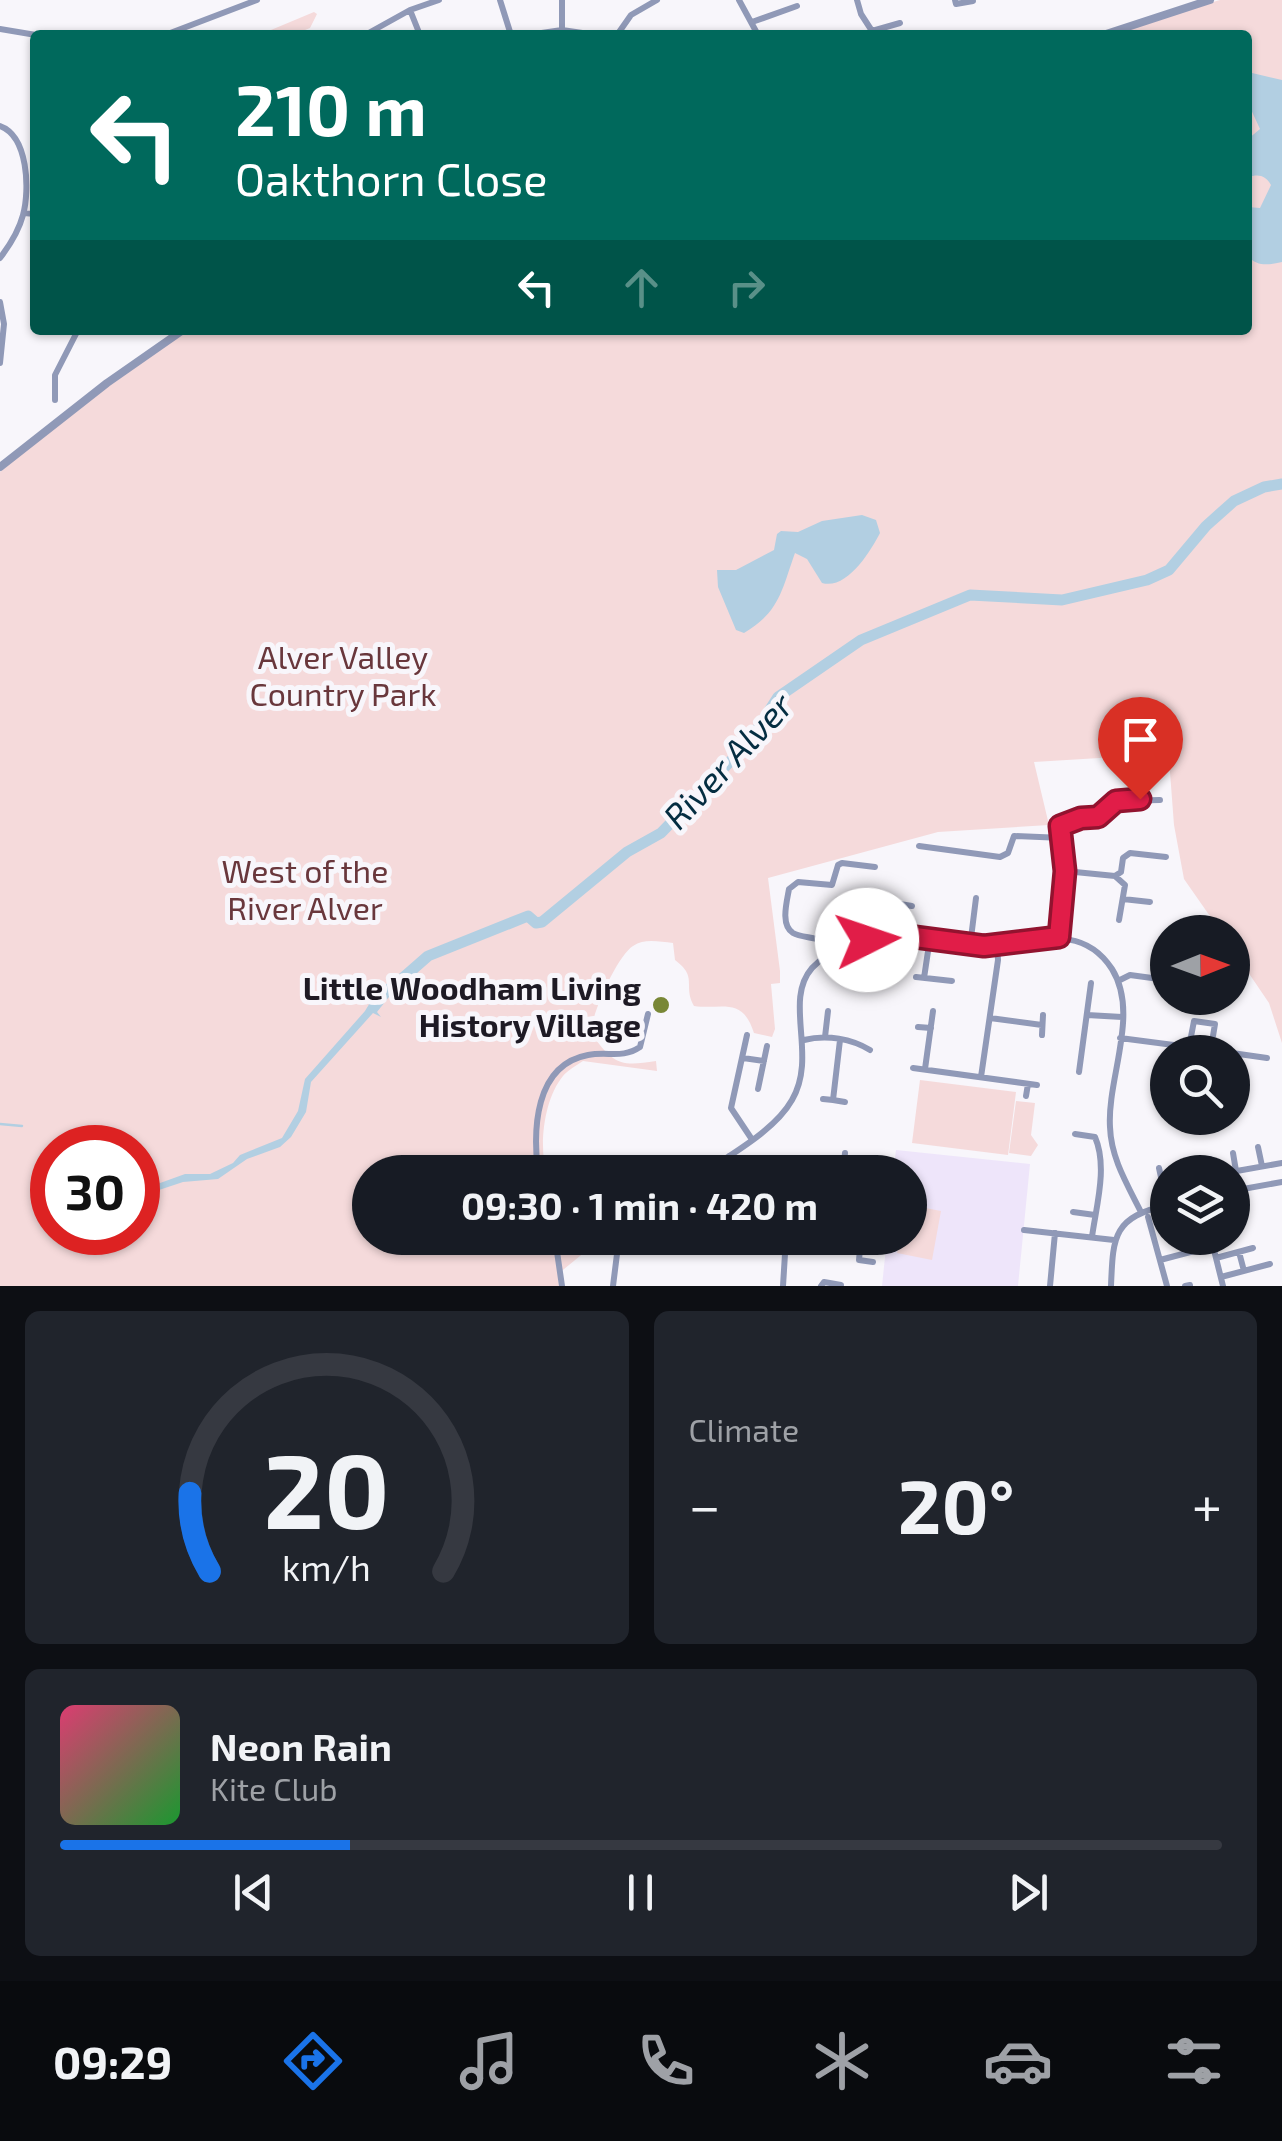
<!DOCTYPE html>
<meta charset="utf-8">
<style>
body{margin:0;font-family:"Exo 2",sans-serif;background:#20242c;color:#f1f3f6;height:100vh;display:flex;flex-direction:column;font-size:38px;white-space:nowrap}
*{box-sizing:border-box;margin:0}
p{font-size:32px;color:#9ea1a6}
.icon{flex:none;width:55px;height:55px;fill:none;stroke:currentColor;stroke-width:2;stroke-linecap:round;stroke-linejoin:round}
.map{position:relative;height:1286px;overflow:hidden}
.panel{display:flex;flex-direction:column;gap:25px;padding:25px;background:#0d0f14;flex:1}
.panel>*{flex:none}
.banner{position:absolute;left:30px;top:30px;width:1222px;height:305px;border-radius:10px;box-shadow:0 2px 8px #0004;background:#00695c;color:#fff;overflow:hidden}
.needle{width:65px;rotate:89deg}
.buttons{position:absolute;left:1150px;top:915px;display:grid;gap:20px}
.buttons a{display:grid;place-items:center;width:100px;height:100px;border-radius:50%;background:#171b24;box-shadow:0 2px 8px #0004;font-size:50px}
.speed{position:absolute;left:30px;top:1125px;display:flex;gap:20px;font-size:50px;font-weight:700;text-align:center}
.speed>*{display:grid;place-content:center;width:130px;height:130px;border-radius:50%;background:#171b24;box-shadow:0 2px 8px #0004;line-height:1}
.speed .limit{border:15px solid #d22;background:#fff;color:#111}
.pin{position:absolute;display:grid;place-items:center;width:85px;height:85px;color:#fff;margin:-102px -42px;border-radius:50% 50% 50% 0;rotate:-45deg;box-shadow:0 0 10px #0007}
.pin .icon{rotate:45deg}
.me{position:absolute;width:110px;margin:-55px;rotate:86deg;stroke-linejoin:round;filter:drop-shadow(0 0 8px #0008)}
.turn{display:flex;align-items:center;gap:35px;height:210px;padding:0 40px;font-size:45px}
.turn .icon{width:130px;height:130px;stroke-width:2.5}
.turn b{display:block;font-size:70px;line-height:85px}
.lanes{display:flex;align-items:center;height:95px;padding:0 40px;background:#0003;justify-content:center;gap:50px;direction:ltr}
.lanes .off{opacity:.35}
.big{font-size:75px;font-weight:700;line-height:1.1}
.panel .widget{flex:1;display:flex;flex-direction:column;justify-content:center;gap:15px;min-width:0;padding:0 35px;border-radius:15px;background:#20242c}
.panel .dial{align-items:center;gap:0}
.dial svg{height:260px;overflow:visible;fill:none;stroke:#363941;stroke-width:7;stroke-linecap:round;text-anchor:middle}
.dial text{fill:#f1f3f6;stroke:none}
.song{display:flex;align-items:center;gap:30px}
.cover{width:120px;height:120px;border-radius:15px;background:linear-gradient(135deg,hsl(340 70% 55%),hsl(130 70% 35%))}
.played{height:10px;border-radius:5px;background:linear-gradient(90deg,#1a73e8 25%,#363941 25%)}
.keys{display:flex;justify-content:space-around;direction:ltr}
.heat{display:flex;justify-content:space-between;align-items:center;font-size:55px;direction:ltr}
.panel .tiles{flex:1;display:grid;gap:25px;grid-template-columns:1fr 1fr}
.widget:last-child{grid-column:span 2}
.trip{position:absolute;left:352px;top:1155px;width:575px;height:100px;border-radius:50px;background:#171b24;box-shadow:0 2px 8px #0004;font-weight:700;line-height:100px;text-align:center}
.tabs{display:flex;height:160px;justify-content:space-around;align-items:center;background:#090b0e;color:#9ea1a6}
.tabs .icon{width:70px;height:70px}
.tabs .on{color:#1a73e8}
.tabs b{font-size:45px;color:#f1f3f6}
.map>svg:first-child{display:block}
.built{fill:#eee5fa}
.green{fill:#f5dadb;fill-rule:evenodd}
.water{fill:#b2cfe2}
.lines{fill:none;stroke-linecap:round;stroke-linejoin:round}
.stream{stroke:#b2cfe2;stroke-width:2.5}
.river{stroke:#b2cfe2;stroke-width:11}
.minor{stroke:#9099b7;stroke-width:6}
.tertiary{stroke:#9099b7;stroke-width:8}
.route-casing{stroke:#92132f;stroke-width:25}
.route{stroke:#e11d48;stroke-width:18}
.poi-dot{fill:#798736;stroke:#f8f6fb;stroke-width:4}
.labels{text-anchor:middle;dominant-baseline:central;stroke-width:10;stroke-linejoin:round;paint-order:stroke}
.park-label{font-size:32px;fill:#69373c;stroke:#f8f6fb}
.poi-label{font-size:32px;font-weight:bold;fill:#1e1a24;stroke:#f8f6fb;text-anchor:end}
.water-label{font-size:35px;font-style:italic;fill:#042d41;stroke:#f8f6fb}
</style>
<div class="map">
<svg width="1282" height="1286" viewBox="0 0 1282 1286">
<rect width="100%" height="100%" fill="#f8f6fb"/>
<!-- built -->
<path class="built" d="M896,1150L1030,1164L1018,1286H882L887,1238H910V1172H893Z"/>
<!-- green -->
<path class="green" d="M1220,0H1282V1043L1269,1003L1233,950L1232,932H1221L1184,879L1174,825L1169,759L1165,754L1034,762L1049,825L938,832L768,878L780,971V983L771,984L775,1029L772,1037L754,1033C742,996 723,1010 694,1006C682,985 699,978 675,960L673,943C659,942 645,938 633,946C617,956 591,1015 591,1033C613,1064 620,1067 656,1061L657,1071L583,1061C577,1065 568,1070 563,1076C544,1099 539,1144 546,1172H370V1238H602L558,1274L559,1286H0V472L107,383L190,330H1248V35H1100ZM52,1148H138V1232H52Z
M314,12L317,14L310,28L293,35H259Z
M920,1080L1016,1092L1008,1155L912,1143Z
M1016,1101L1035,1103L1031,1135L1038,1145L1031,1156L1009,1153Z
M910,1205L941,1211L932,1260L897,1253L900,1238H910Z"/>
<!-- water -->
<path class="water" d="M1248,72L1282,80V262C1269,265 1257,267 1248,256V207L1260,208L1271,185C1265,175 1259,174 1248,177V139L1260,129L1248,103Z
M862,515L876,520L880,533C870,552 847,590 822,583L807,559L795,553C782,589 780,612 744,633L736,630L718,587L717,570H736L774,550L777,534L781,531L798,532L822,521Z
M395,980L400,983L377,1012L381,1017L373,1013L311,1082L306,1112L291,1137L280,1147L247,1159L218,1179L183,1182L138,1197V1191L185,1174H210L233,1163L240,1155L282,1138L298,1111L305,1079L365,1011C375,996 374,988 395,980Z"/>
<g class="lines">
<!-- stream -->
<path class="stream" d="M0,1124L22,1126"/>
<!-- river -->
<path class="river" d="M388,991L428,956L528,916L536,923L542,922L627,852L661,833L749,742L778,697L861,640L970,595L1062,600L1147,580L1169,570L1206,526L1234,501L1264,487L1282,484"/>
<!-- minor -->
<path class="minor" d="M500,0L511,35
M739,0L758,35
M857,0L861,14L872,31L900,23
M955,0L956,4L973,1
M410,10L420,35
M752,22L797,6
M0,29L36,35
M562,30V0
M165,35L257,0
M319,35H333
M365,35L410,10L439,0
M528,35L562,30L596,35
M617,35L631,15L657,0
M0,126C28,136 30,189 23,215C19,230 10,245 0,258
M24,213L35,214
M0,302L4,324L0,363
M55,400V375L78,330
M1137,763L1140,799
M919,846L1000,857L1008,853L1014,836L1063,838
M1065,871L1115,876L1121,872L1123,858L1130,853L1166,857
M1115,876L1125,885L1119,920
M1123,899L1150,902
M837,915L886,921
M885,935L888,902L912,906
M1059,937L1065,871L1060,826L1081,818L1098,817L1116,801L1160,800
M970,946L976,898
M829,954L820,940C812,937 800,937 793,933C780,925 787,901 789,889L798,882L832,885L838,865L842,863L875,867
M916,977L952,981
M924,978L930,938
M1118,981L1130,975L1152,978
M1087,1015L1122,1017
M990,1018L1042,1025
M918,1027L931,1028
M747,1035L731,1108L751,1138
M1042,1035L1043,1015
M825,1037L828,1011
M1120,1038L1189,1047L1194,1021L1215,1024L1213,1036
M804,1040C827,1034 852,1039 870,1050
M840,1040L833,1100L845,1102
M1189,1047L1227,1052
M1232,1053L1267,1058
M743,1058L764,1061
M913,1068L1037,1085
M925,1069L933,1011
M1079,1072L1091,983
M981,1077L998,960L997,944
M758,1089L767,1046
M1026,1096L1028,1084
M823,1099L833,1100
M1075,1134L1095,1137C1108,1167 1096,1207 1092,1237
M1258,1147L1262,1166
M1233,1153L1236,1171
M729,1156L742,1172
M1210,1159L1213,1172
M1181,1164L1183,1172
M1159,1168L1163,1186
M538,1172C533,1131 534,1065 588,1055C608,1051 622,1059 640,1047L648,1014
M705,1172C733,1153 775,1130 792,1100C818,1056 783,1001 812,968C821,958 832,953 844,948C902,925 915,941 971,946C1020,950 1077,915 1112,969C1140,1014 1107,1078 1110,1127C1111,1158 1127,1184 1141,1212
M784,1172L785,1159
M843,1172L845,1153
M1231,1172L1282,1163
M1232,1191L1282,1182
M1073,1212L1095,1215
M1148,1217L1167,1286
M1024,1230L1114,1240
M555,1238L562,1286
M861,1238L859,1260L873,1262
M1211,1238L1223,1286
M714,1250L715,1238
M739,1252L741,1238
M1239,1252L1244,1271
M1216,1258L1253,1248
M1160,1260L1213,1246
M1221,1277L1270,1264
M613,1286L619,1238
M783,1286L786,1238
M821,1286L824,1282L841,1285
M1050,1286L1055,1233
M1111,1286C1113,1236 1113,1217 1168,1205
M1185,1286L1190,1285"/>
<!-- tertiary -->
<path class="tertiary" d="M1103,35L1210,0
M0,467L107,383L183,330"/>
</g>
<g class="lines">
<!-- route casing -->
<g class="route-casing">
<path id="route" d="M867,940L892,934L984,946L1059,937L1065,871L1060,826L1081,818L1098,817L1116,801L1140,799"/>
</g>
<!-- route -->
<use href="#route" class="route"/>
</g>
<!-- markers -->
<circle class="poi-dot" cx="661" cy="1005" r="10"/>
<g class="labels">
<!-- park labels -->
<g class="park-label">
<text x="343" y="656">Alver Valley<tspan x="343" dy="37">Country Park</tspan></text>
<text x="305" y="870">West of the<tspan x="305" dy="37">River Alver</tspan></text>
</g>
<!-- poi labels -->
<g class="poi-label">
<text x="641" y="987">Little Woodham Living<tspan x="641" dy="37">History Village</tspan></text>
</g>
<!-- water labels -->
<g class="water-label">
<text transform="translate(727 760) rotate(-47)">River Alver</text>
</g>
</g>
</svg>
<div class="buttons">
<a><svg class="needle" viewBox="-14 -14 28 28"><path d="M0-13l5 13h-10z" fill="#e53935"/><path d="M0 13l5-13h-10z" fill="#9ea1a6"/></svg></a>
<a><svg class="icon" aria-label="search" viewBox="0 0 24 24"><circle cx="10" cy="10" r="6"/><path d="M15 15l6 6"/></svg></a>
<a><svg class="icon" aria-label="layers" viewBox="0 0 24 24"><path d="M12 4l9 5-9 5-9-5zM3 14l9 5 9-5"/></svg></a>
</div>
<div class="speed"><div class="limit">30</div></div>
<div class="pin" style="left:1140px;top:799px;background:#d93025"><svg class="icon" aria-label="arrive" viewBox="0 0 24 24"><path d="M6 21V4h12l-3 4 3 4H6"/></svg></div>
<svg class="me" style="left:867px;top:940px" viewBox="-20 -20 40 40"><circle r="19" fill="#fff"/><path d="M0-13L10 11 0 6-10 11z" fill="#e11d48"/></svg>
<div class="trip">09:30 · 1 min · 420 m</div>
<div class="banner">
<div class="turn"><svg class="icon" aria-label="left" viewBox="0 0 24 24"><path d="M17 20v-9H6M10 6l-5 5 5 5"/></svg><div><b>210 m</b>Oakthorn Close</div></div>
<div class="lanes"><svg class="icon" aria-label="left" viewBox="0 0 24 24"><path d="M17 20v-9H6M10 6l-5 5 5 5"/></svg><svg class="icon off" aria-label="ahead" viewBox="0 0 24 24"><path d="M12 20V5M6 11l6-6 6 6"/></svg><svg class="icon off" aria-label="right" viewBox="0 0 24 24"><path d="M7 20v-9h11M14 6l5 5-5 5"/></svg></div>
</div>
</div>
<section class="panel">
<div class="tiles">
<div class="widget dial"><svg viewBox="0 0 100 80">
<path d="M14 69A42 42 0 1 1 86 69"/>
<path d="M14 69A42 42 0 0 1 8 45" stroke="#1a73e8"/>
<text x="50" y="56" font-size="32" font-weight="700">20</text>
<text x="50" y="72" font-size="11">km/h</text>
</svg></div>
<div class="widget"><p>Climate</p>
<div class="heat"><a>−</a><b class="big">20°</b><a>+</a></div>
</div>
<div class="widget">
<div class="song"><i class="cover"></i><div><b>Neon Rain</b><p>Kite Club</p></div></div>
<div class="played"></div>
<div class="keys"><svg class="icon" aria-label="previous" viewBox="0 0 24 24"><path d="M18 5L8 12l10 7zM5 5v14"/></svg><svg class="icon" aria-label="pause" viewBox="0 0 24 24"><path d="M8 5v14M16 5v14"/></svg><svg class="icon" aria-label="next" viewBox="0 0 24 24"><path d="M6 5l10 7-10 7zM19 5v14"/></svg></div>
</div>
</div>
</section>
<nav class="tabs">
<b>09:29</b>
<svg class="icon on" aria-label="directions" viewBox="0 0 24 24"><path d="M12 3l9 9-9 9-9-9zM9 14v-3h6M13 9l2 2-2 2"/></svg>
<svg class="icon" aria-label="music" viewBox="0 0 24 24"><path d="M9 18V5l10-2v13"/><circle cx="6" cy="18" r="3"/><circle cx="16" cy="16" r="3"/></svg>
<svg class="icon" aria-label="phone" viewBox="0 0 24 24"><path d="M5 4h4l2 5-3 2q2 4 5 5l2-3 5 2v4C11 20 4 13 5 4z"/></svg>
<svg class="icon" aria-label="climate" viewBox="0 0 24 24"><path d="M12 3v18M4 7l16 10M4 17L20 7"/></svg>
<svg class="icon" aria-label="car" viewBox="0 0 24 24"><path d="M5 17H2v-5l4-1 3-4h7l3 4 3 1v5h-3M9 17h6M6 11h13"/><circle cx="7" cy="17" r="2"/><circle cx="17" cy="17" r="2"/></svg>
<svg class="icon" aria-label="filters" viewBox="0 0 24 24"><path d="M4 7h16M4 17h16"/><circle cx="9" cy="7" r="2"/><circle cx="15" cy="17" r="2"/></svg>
</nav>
